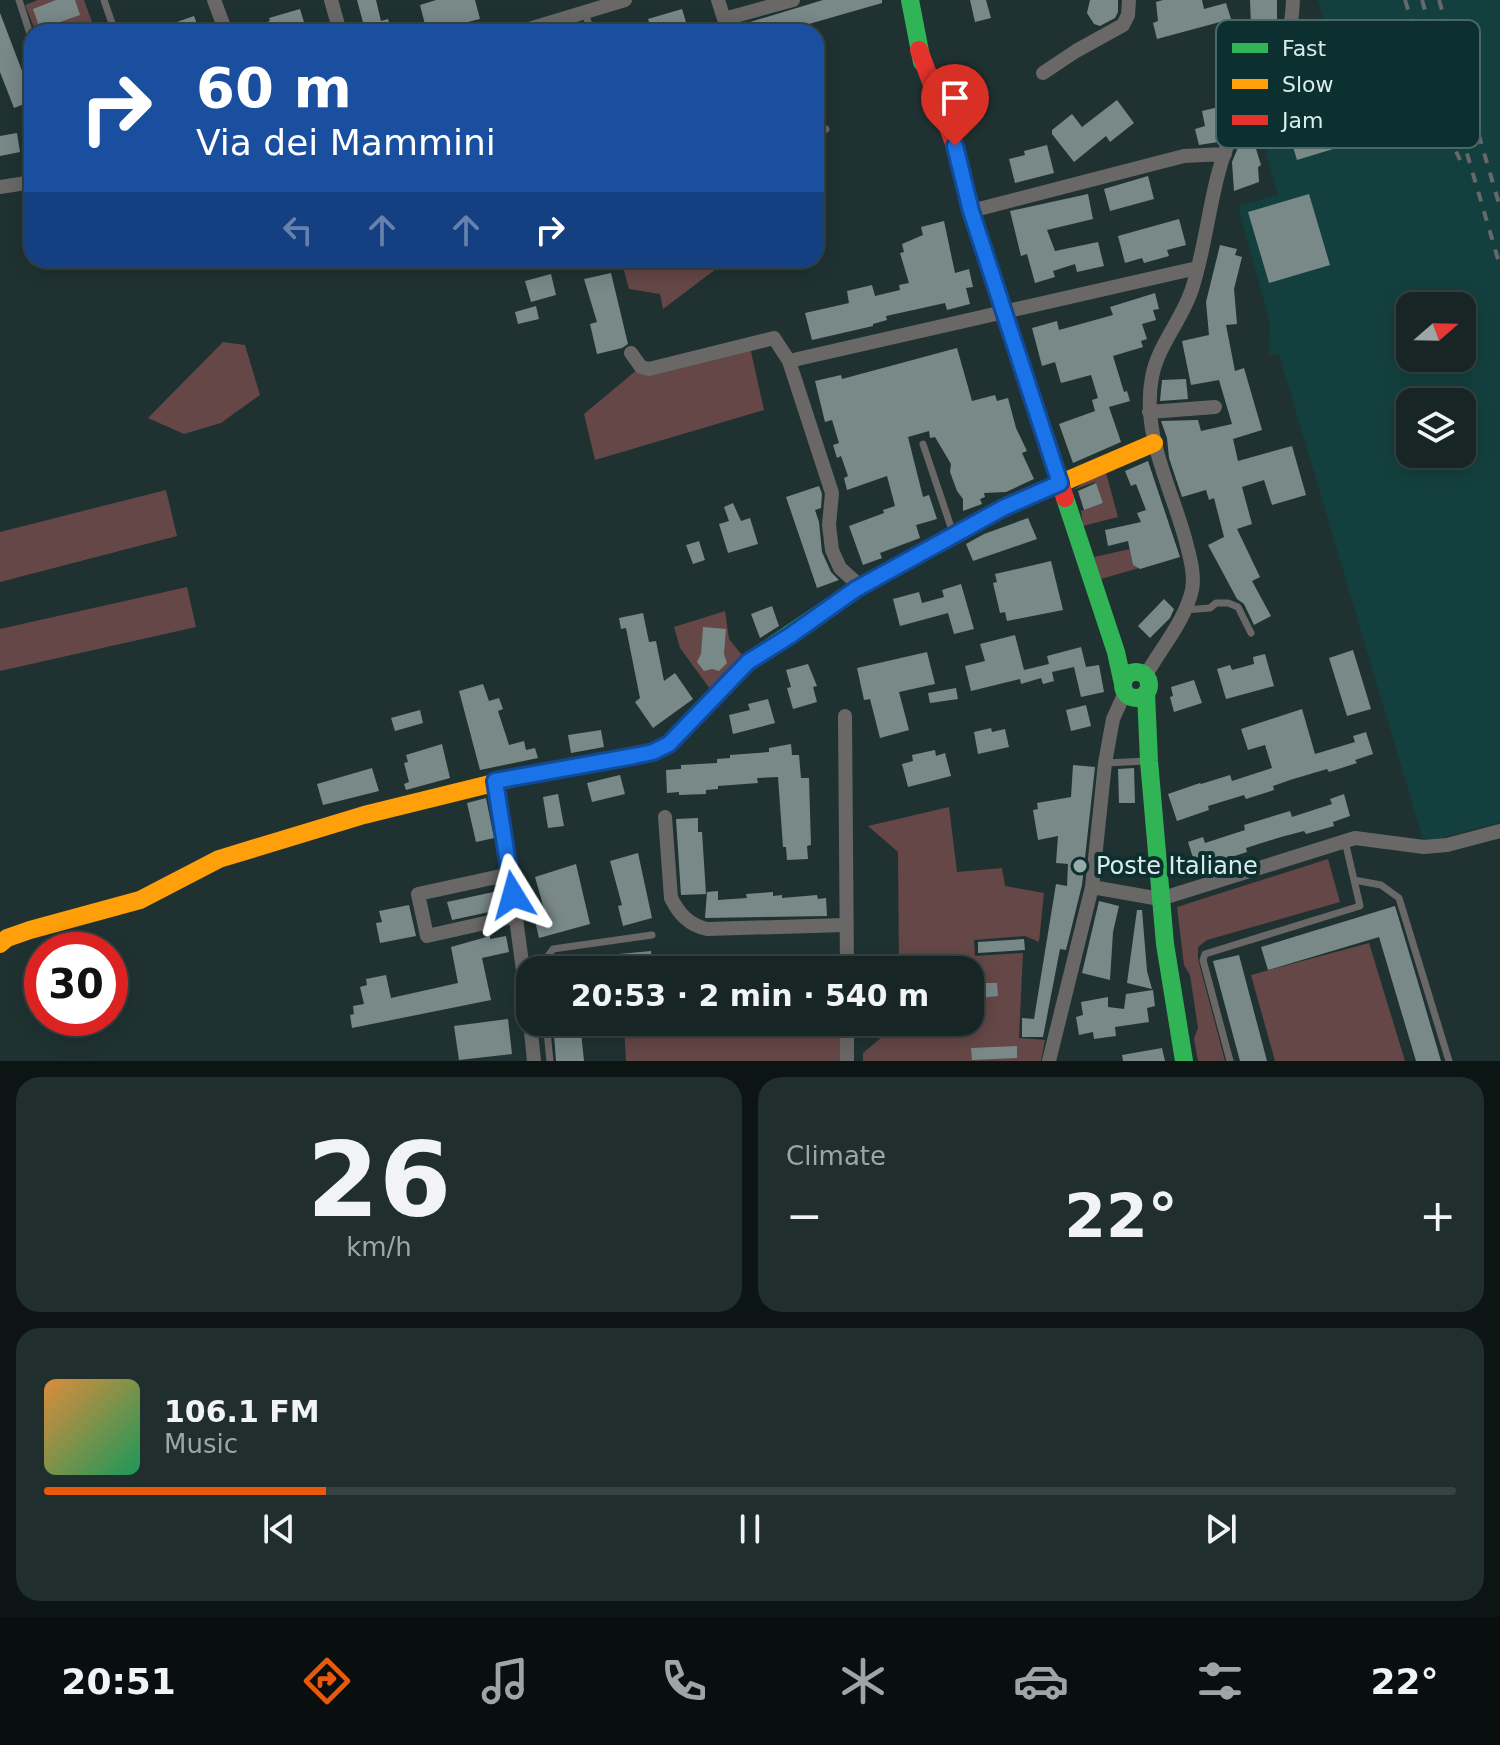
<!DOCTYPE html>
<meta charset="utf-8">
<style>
body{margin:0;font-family:"DejaVu Sans",sans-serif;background:#202e2d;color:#f1f3f6;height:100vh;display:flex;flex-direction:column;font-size:30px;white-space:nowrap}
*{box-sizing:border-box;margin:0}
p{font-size:26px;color:#9ea5a7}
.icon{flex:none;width:44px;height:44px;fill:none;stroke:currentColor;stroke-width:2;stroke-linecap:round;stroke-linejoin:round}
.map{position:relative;height:1061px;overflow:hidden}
.drawer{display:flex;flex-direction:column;gap:16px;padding:16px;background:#0d1514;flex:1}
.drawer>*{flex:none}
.guide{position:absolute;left:24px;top:24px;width:800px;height:244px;border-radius:24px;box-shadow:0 4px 20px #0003,0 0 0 2px #364342;background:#1a4fa0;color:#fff;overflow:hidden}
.needle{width:52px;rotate:70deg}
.fabs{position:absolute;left:1396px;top:292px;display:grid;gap:16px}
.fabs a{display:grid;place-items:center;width:80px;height:80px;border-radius:16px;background:#172625;box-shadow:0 4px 20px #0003,0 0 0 2px #364342;font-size:40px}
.speed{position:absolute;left:24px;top:932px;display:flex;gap:16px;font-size:40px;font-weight:700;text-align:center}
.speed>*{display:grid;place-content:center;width:104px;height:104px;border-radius:50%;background:#172625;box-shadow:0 4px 20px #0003,0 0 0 2px #364342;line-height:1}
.speed .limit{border:12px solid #d22;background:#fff;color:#111}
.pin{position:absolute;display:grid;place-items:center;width:68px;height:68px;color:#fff;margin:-82px -34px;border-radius:50% 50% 50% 0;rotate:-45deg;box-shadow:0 0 8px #0007}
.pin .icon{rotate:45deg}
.me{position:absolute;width:88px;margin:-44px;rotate:352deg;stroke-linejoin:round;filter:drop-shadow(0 0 6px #0008)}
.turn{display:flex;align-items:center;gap:28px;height:168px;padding:0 40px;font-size:36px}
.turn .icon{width:104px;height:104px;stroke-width:2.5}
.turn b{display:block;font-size:56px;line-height:68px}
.lanes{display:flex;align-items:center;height:76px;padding:0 40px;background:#0003;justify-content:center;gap:40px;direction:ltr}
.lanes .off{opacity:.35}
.big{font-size:60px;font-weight:700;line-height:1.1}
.drawer .card{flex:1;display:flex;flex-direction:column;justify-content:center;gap:12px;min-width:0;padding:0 28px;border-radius:24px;background:#202e2d}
.drawer .dial{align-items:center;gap:0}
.dial b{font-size:104px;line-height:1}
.song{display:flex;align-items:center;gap:24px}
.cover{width:96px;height:96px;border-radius:12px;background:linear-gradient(135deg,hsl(30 70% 55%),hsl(150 70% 35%))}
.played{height:8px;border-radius:4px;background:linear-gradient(90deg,#ea580c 20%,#364342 20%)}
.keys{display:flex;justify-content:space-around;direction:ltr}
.heat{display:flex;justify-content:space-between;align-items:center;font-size:44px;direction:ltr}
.drawer .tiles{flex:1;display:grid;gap:16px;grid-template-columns:1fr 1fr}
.card:last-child{grid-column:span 2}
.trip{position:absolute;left:516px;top:956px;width:468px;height:80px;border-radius:24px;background:#172625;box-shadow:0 4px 20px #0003,0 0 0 2px #364342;font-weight:700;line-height:80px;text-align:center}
.menu{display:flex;height:128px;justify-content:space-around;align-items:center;background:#090f0f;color:#9ea5a7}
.menu .icon{width:56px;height:56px}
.menu .current{color:#ea580c}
.menu b{font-size:36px;color:#f1f3f6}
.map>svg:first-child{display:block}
.built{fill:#13403e;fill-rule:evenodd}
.green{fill:#654747}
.building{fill:#798988}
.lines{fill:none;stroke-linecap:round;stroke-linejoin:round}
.lane{stroke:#696867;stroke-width:7}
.street{stroke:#696867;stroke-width:14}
.fast{stroke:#30b455;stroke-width:18}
.slow{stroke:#ff9f0a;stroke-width:18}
.jam{stroke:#e5322d;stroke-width:18}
.rail{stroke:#656968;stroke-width:4;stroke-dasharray:10 10;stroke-linecap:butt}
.route-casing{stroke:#114b97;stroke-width:20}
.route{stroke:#1a73e8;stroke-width:14}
.poi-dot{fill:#98abaa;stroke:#0c302f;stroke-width:3}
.labels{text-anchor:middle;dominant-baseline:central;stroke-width:8;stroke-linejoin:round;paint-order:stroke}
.poi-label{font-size:24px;fill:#d9eceb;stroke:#0c302f;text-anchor:start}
.key{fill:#0c302f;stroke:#4a6867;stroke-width:2}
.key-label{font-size:22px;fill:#d9eceb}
</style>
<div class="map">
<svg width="1500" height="1061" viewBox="0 0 1500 1061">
<rect width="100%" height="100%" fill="#1f3231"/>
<!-- built -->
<path class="built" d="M1318,0H1500V822L1424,843L1279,354L1269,355L1270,323L1238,206L1278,195L1256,118L1344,90ZM1410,306H1462V358H1410ZM1410,402H1462V454H1410Z"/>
<!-- green -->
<path class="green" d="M38,0H84L95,30L36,32L25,5Z
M621,260H640L641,264L655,260H698L700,270L720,266L663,309L660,294L629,289Z
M223,342L245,345L260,395L221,423L184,434L148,418Z
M750,347L764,410L595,460L584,414L638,369Z
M1105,469L1118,517L1083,526L1081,511L1103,503L1095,482L1073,490Z
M166,490L177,536L0,582V532Z
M1130,549L1133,565L1139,568L1101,579L1094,557Z
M187,587L196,627L0,671V629Z
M725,611L729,639L746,660L713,693L680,648L674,627Z
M949,807L957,872L1002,868L1005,886L1044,893L1039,942L1025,936L974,940L975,956L1023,953L1019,1038L1045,1040L1041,1061H863V1053L900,1022H970V970H899L898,852L868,826Z
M1328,859L1340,902L1207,940L1198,947V959L1225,1061H1198L1194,1039L1198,1028L1190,975L1184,965L1177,907Z
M1369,943L1405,1061H1275L1251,975Z
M840,959V970H658L657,967Z
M662,1022H841V1061H626L624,1024Z"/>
<!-- building -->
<path class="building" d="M56,0H75L80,15L40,29L33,9Z
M357,0H376L381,21L388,19L392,32H356L355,28L364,26Z
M436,0H475L480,19L427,32L420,5Z
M823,0H882V3L781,32H718V28L727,29Z
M970,0H986L991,18L975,22Z
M1090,0H1118V12L1115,18L1100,26L1094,24L1087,13Z
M1163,0H1202L1204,9L1226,3L1231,19L1157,39L1153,23L1158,21L1156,2Z
M1250,0H1277V40L1273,50H1252Z
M300,9L307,32H244V29L270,21L269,18Z
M682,9L689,32H652L648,19Z
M0,13L32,97V101L14,108L0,72Z
M194,16L200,32H177L174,23Z
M1117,100L1134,123L1110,142L1106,136L1074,162L1052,134V130L1072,114L1082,127Z
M1223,106L1227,123L1218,142L1199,145L1195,129L1205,126L1202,111Z
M1346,109L1356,142L1297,160L1287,127Z
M17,133L20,152L0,156V136Z
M1251,133L1261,165L1258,167L1259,182L1234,191L1232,162L1242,138Z
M1047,145L1054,173L1015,183L1009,159L1025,155L1024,151Z
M1148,176L1154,199L1110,211L1104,189Z
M1088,194L1093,219L1047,230L1055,251L1098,242L1104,266L1077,272L1075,264L1053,271L1055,277L1035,283L1027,254L1021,256L1010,211Z
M1309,194L1330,265L1269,283L1248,212Z
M1179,219L1186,245L1167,250L1169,256L1144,263L1142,258L1125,263L1118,236Z
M944,221L955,273L969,269L973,287L966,288L970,304L947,310L945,303L886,316L887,320L873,324V326L812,340L805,313L849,303L847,291L872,285L875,296L900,290L899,285L909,283L900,253L904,252L902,244L923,235L921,227Z
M1220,245L1237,249L1235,255L1242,257L1234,289L1237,324L1226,325L1235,371L1244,368L1262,430L1233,439L1238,461L1292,446L1306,495L1272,505L1264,480L1242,487L1252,524L1237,529L1260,577L1252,581L1271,616L1254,625L1244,604L1237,599L1208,545L1224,537L1214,498L1209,500L1206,490L1182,497L1169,458L1167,438L1161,421L1198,420L1201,431L1232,424L1219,380L1191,385L1182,341L1209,335L1206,302Z
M611,273L628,344L622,348L597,354L590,324L597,322L584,279Z
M551,274L556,295L531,302L525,281Z
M1155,293L1159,309L1153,310L1156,320L1142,324L1147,339L1141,341L1143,347L1113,356L1124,392L1127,391L1130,401L1109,407L1121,442L1073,463L1059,424L1095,411L1092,400L1098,398L1091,375L1061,383L1055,362L1042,366L1032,328L1057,321L1059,330L1113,315L1110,307Z
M536,306L539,319L518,324L515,312Z
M957,348L972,401L995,395L997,401L1008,398L1016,428L1027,451L1022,453L1034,479L1006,492L984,493L985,497L980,499L982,504L963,511V499L957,491L950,472L951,464L935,437L930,438L929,431L908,437L923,497L929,495L937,519L916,525L920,538L880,553L882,558L863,565L849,526L884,513L883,510L895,506L887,476L847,490L844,478L848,476L841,456L837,458L833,445L839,443L832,420L825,422L815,381L841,375L842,379Z
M1186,379L1188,399L1160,401L1162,380Z
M1148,461L1180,557L1140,569L1133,565L1128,541L1108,546L1105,530L1141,522L1137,513L1146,510L1136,484L1131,486L1125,471Z
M1096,483L1103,503L1084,510L1078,491Z
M819,486L822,494L821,508L815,510L819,522L822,552L831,572L839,580L817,588L786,497Z
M733,503L741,521L750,518L758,544L728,553L719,524L729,521L724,507Z
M1028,518L1037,539L973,561L966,544L984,534Z
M699,541L705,560L693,564L686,545Z
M1051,561L1063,610L1007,621L1005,612L1000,613L993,583L997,582L995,574Z
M961,584L974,629L954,634L948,613L900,626L893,599L919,592L922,603L944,597L942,590Z
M1164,599L1174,609L1170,618L1150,638L1138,626Z
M772,606L779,626L760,638L751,614Z
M643,613L649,642L656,641L664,681L675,673L693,699L653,728L635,702L640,698L626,628L621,629L619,618Z
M703,627L726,629L724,654L727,663L719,671L712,669L704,671L697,662L701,654Z
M1015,635L1024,670L1049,664L1047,656L1081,647L1086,667L1099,665L1104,692L1081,697L1074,667L1052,672L1054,681L1043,684L1041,678L1021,684L1020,679L971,691L965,666L985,661L980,644Z
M1353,650L1371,709L1347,716L1329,658Z
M927,652L935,684L899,692L909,730L880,738L870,699L864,700L857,668Z
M1265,654L1274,686L1226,699L1217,669L1230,665L1232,670L1254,664L1253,657Z
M808,664L817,686L813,687L817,702L793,709L787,688L791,687L786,670Z
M1194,680L1202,703L1174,712L1170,697L1173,696L1171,687Z
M483,684L489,701L499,698L503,709L498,711L509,745L524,741L526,750L535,748L538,758L480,770L459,691Z
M956,688L958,699L930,703L928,693Z
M768,699L775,723L733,734L729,715L750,710L748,704Z
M1086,705L1091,726L1071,731L1066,710Z
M1302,709L1315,754L1355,742L1353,736L1366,732L1373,754L1355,760L1357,763L1329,772L1327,769L1290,780L1273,786L1274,790L1246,799L1244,795L1208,806L1209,810L1177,821L1168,794L1200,783L1201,784L1230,775L1232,781L1272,768L1265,745L1248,750L1241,729Z
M420,710L423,723L395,731L391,718Z
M991,728L992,732L1005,729L1009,747L978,754L974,732Z
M601,730L604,747L571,753L568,735Z
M442,744L450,778L406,790L404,784L409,782L404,763L408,762L406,755Z
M791,744L792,755H799L801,778H809L811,845L807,846L808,859L787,860L786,847H783L778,777L757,778L758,783L718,786V789L706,790V794L679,795V792L667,793L666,770L681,769V765L717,763V759L730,758V755L769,752V748Z
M935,750L936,756L945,753L951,776L908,787L902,764L913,761L912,755Z
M1073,765L1095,767L1082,885L1066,950L1060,949L1043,1037H1022V1018L1034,1019L1056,884L1067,886L1068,864L1056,863L1058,836L1038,840L1033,810L1038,809L1037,803L1071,797Z
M372,768L379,791L323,805L317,784Z
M1134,768L1135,803H1119L1118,769Z
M620,775L625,794L592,802L587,783Z
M558,794L564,826L548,828L543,797Z
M1344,794L1350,816L1333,822L1334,826L1306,834L1304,831L1281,837L1246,848L1247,852L1219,861L1217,857L1195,864L1188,842L1203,837L1205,843L1245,830L1244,825L1290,811L1292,817L1332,804L1330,799Z
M486,798L494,838L476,842L467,803Z
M698,818V832H702L706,894L681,895L676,819Z
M638,853L652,918L623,926L618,906L622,905L610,861Z
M576,864L590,924L539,938L533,912L544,909L535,877Z
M498,891L503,909L452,920L447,902Z
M718,891V900L747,898L746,894L773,892V896L782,895V898L817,895L818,899L826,898L827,916L705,918L707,892Z
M1099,901L1119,906L1113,932L1110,980L1082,973Z
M409,905L416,936L380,943L376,923L382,922L379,911Z
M1395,906L1417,979L1441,1061H1416L1379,937L1268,970L1261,947Z
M1137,910H1142L1147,971L1152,989L1127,983Z
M490,936V939L506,936L509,952L482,958L491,1000L352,1028L350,1015L354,1014L353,1006L364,1004L360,987L367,985L366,979L386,975L391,998L458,983L451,947Z
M1024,939L1025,950L978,953V942Z
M651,951L653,970H576L575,958Z
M1239,955L1267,1061H1240L1213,961Z
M970,983H997L998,996L970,999Z
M1153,990L1155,1006L1147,1008L1149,1022L1115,1027L1116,1036L1094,1039L1093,1032L1079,1035L1076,1017L1083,1015L1081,1002L1108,997V1007L1124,1009L1126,994Z
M508,1019L512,1054L459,1060L454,1026Z
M553,1022H580L584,1061H556Z
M1017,1046V1058L972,1060L971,1048Z
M1162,1048L1165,1061H1123L1122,1055Z"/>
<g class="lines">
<!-- lane -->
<path class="lane" d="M19,0L32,40
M104,0L115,32
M585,12L591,32
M816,133L826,129
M923,444L953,533
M1185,610L1210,608L1216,603H1228L1238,607L1251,633
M1105,763L1147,761
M1354,880L1381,885L1399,898L1449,1061
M540,970V967L553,949L652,935
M546,1022L550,1061
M1230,1061L1203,960L1205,954L1360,906L1345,841"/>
<!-- street -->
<path class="street" d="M214,0L226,32
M331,0L340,32
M718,0L724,19L793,0
M519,32L625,0
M1043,73L1076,51L1123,25L1128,15L1129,0
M0,187L32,182
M971,211L1184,156L1225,154
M631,353L641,367L649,369L774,338L789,361L832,493L829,525L832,550L840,568L861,587
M789,361L1197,268
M1149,412L1215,407
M1146,675C1161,648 1185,621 1192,590C1195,575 1190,557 1186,542C1172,488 1141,435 1152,377C1158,345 1182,320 1192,289C1209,237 1210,179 1234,130C1243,111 1258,97 1269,80C1285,56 1292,29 1293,0
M845,716L847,970
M495,781L510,874L530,1022
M665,817L671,898C679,914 689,925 707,929L846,925
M510,874L418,894L427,936L516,916
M1092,887L1160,899L1355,838L1424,847L1447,845L1500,831
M530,1022L534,1061
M847,1022V1061
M1049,1061L1092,887L1105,763L1113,719L1122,699L1128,695"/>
<!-- fast -->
<path class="fast" d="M910,0L922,62
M1065,498L1116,652L1123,684
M1123 685a13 13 0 1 1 26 0a13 13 0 1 1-26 0Z
M1146,693L1149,761L1165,944L1184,1061
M518,777L653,752L669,744L748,662L856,589L974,524"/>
<!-- slow -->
<path class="slow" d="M974,524L1003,508L1154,443
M0,944L7,938L30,930L140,900L219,859L364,815L518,777"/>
<!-- jam -->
<path class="jam" d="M919,50L955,146L971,211L1065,498"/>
<!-- rail -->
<path class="rail" d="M1405,0L1445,126L1460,160
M1422,0L1500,266
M1439,0L1500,207"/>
</g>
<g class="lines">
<!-- route casing -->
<g class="route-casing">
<path id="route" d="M513,895L495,781L634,756L653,752L669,744L748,662L791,635L856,589L1003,508L1060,483L971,211L955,146"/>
</g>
<!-- route -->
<use href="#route" class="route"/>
</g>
<!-- markers -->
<circle class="poi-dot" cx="1080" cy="866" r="8"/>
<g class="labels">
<!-- poi labels -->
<g class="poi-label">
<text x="1096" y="866">Poste Italiane</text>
</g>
</g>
<!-- legend -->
<rect x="1216" y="20" width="264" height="128" rx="12" class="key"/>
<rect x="1232" y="43" width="36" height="10" fill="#30b455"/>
<rect x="1232" y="79" width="36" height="10" fill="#ff9f0a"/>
<rect x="1232" y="115" width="36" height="10" fill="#e5322d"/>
<g class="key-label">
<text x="1282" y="56">Fast</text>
<text x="1282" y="92">Slow</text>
<text x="1282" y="128">Jam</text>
</g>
</svg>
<div class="fabs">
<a><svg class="needle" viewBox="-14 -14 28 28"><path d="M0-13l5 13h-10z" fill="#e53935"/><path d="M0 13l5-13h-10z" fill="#9ea5a7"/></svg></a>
<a><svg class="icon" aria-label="layers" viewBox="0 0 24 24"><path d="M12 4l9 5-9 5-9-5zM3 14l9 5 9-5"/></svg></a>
</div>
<div class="speed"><div class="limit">30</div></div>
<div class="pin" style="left:955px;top:146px;background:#d93025"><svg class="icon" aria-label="arrive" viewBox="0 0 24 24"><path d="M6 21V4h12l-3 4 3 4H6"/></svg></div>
<svg class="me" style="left:513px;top:895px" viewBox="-20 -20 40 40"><path d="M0-17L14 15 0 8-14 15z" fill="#1a73e8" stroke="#fff" stroke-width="4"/></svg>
<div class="trip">20:53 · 2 min · 540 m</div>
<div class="guide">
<div class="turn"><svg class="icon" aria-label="right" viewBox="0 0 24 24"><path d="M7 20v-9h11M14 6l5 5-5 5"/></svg><div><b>60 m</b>Via dei Mammini</div></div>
<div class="lanes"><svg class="icon off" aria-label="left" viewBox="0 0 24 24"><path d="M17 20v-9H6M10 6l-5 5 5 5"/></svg><svg class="icon off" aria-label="ahead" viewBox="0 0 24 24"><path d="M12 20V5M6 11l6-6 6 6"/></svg><svg class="icon off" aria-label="ahead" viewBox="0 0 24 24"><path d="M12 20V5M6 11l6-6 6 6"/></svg><svg class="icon" aria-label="right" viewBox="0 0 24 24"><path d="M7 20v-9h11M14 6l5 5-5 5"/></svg></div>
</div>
</div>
<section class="drawer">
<div class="tiles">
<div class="card dial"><b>26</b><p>km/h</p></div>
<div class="card"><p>Climate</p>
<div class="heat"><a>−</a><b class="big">22°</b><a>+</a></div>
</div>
<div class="card">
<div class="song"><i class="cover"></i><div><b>106.1 FM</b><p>Music</p></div></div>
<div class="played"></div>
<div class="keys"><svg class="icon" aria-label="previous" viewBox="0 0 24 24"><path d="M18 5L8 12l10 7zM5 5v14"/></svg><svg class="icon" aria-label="pause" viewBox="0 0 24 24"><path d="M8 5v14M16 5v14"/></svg><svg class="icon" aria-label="next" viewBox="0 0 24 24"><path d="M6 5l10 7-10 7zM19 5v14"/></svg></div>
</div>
</div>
</section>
<nav class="menu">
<b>20:51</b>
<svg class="icon current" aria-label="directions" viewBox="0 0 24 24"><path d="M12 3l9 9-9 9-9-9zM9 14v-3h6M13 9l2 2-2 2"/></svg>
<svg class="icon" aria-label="music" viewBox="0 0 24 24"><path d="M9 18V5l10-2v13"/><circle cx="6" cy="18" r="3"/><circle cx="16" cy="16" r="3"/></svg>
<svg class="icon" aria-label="phone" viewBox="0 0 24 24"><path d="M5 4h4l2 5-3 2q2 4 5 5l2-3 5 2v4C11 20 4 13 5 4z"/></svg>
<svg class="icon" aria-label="climate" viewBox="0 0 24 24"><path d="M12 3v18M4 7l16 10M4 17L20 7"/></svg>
<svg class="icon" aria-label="car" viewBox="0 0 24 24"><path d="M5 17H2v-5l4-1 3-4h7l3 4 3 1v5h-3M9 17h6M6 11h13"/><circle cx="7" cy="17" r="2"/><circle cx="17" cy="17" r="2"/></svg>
<svg class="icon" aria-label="filters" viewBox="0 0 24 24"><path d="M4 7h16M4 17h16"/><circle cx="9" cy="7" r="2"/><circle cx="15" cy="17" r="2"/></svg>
<b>22°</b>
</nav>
